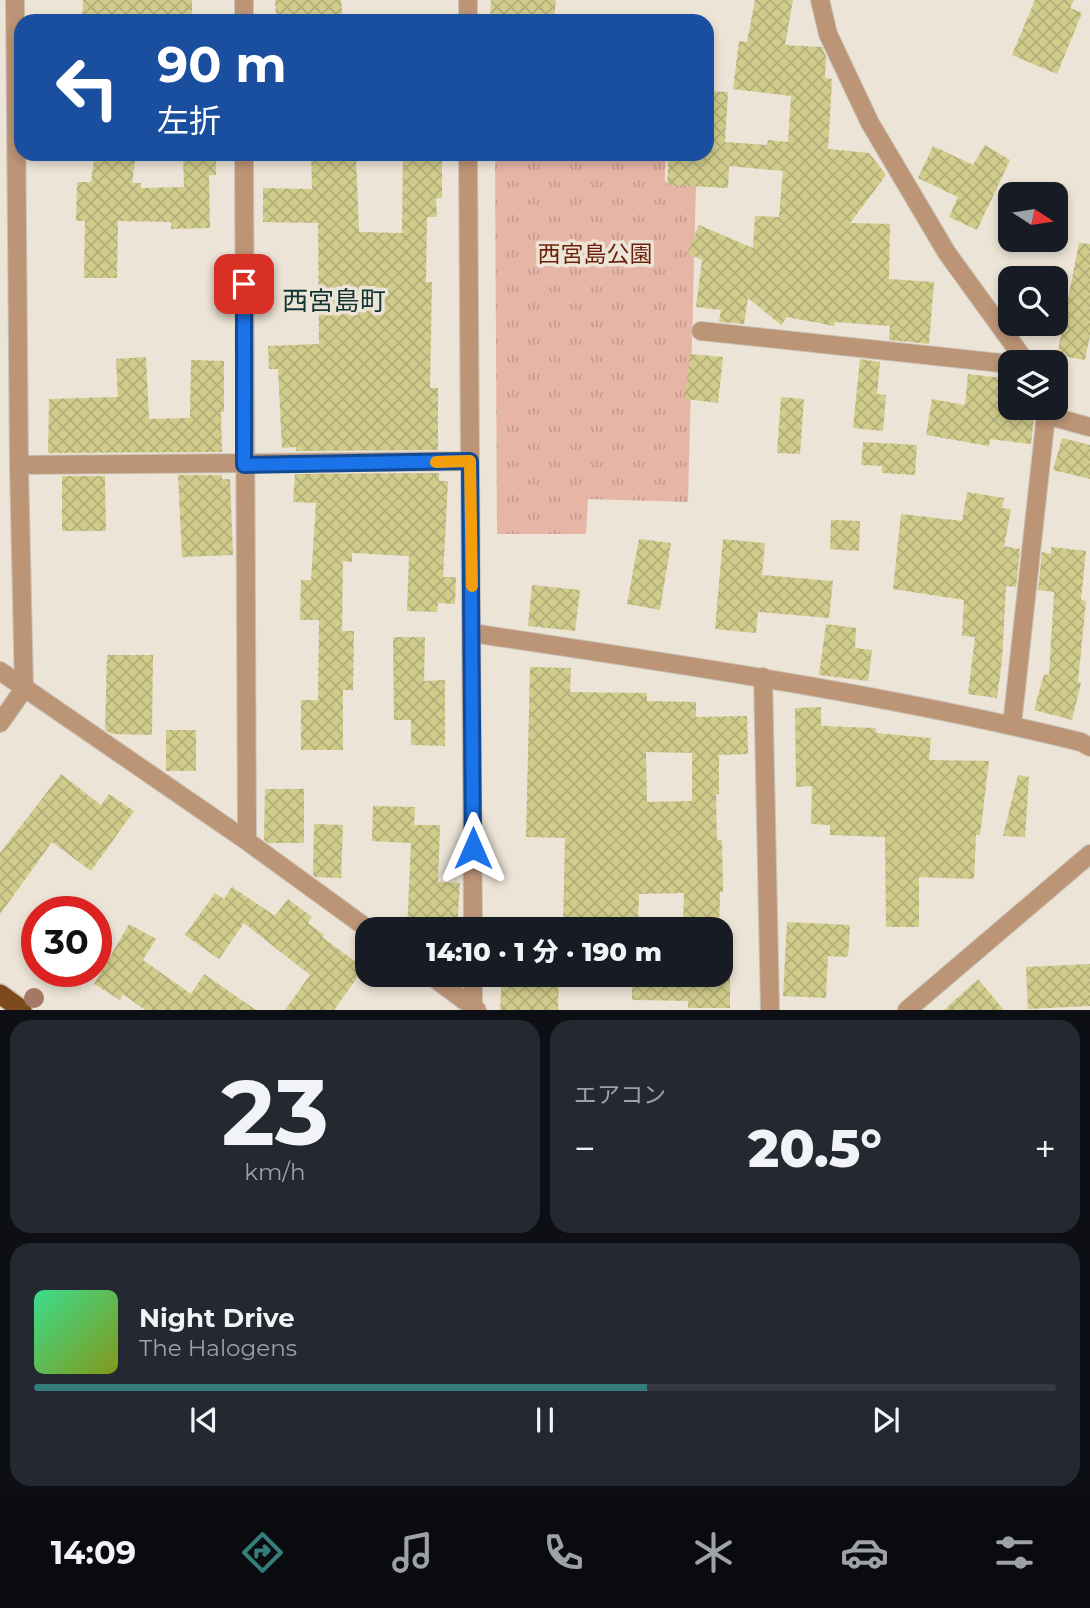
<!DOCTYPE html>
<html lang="ja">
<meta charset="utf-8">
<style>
body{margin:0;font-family:Montserrat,"Noto Sans JP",sans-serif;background:#242831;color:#f1f3f6;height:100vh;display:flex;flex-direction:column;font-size:26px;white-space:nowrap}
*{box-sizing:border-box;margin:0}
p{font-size:23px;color:#9ea1a6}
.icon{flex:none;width:38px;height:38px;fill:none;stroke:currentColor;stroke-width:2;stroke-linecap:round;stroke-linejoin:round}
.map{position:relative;height:1010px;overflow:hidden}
.sheet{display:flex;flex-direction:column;gap:10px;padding:10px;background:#0d0f14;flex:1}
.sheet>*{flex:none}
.banner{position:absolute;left:14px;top:14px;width:700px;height:147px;border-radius:21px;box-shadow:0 4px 10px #0003;background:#1a4fa0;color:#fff;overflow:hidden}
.needle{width:46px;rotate:102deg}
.fabs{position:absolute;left:998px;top:182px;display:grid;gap:14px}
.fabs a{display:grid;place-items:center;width:70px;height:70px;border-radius:14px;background:#171b24;box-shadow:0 4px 10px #0003;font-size:35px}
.speed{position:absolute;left:21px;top:896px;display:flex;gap:14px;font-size:35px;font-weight:700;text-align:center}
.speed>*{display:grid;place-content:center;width:91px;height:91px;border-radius:50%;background:#171b24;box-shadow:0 4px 10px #0003;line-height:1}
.speed .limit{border:10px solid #d22;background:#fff;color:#111}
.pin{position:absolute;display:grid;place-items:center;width:60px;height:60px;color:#fff;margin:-30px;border-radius:14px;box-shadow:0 4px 10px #0006}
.me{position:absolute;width:77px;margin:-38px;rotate:0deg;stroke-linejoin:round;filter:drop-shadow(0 0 5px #0008)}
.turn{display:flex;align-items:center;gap:24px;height:147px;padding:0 28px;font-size:32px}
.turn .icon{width:91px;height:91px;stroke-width:2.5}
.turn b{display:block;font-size:49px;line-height:60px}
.big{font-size:52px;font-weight:800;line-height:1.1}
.sheet .tile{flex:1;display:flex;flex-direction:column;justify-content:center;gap:10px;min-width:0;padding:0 24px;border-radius:21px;background:#242831}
.sheet .dial{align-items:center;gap:0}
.dial b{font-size:91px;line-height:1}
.song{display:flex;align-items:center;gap:21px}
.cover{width:84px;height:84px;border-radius:10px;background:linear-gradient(135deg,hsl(150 70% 55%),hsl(70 70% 35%))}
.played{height:7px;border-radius:4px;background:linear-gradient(90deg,#347d7b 60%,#363941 60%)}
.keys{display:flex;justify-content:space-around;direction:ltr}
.heat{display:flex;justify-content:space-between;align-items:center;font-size:38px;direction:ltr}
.sheet .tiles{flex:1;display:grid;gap:10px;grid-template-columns:1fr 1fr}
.tile:last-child{grid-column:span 2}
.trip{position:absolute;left:355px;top:917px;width:378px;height:70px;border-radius:21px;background:#171b24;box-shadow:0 4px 10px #0003;font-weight:800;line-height:70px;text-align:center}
.tabs{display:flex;height:112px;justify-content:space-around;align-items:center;background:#090b0e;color:#9ea1a6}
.tabs .icon{width:49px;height:49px}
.tabs .selected{color:#347d7b}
.tabs b{font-size:32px;color:#f1f3f6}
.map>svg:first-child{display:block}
.grass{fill:url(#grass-tufts)}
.building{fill:url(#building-cross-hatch);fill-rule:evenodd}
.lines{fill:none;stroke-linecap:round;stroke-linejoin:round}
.minor-casing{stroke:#c9c2b5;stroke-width:20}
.tertiary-casing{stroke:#c9c2b5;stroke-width:20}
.trunk-casing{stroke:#c9c2b5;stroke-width:22}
.minor{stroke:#bc9476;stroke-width:18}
.tertiary{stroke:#bc9476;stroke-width:18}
.trunk{stroke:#7c4a1c;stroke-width:19}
.tree{fill:#a57865}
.route-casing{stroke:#114b97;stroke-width:18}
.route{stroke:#1a73e8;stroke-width:12}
.slow{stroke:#f59e0b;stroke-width:12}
.labels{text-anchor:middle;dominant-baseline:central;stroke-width:7;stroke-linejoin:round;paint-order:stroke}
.park-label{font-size:23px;fill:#6b1f09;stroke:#ece4d6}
.quarter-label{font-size:26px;fill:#113433;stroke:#ece4d6}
</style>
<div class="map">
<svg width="1090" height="1010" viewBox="0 0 1090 1010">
<defs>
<pattern id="grass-tufts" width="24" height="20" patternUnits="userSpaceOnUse" patternTransform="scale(1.75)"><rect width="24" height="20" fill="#e7b5a6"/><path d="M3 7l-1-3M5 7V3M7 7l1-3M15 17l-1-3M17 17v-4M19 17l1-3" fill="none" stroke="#c69c8e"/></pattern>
<pattern id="building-cross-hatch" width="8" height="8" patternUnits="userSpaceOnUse" patternTransform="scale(1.75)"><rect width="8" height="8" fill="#d1cb8c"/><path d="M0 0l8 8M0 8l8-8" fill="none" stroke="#b3ae78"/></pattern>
</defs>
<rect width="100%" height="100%" fill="#ece4d6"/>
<!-- grass -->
<path class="grass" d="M495,154L665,156V182L696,183L688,502L588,499L586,534H497Z"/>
<!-- building -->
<path class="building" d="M83,0H192V21H82Z
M275,0H341L343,21H276Z
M491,0H556L554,21H490Z
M755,0H793L785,45L822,47L826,57L825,78L832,79L828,149L869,153L886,175L850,223L890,224L889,279L934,282L929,344L889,340L890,326L835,322L834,326L787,317L781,325L748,298L744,324L719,322L721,310L696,307L702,260L687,253L699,225L753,248L755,216L779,217L783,171L729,166L728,188L667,185L669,154H707V91L728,92L725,142L767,145L768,140L788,142L791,96L733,89L739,41L747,42Z
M1035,0H1074L1070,8L1082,13L1057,74L1012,55Z
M985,145L1010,160L977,230L949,217L958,197L918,178L933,146L973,165Z
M95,154H136L132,183H141V188L184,187L183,154H216V175H209L210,228L171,229V222L118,221L117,278H84L85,221H76L77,182H91Z
M311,154H356L359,232L402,233L403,154H442V198H436L437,217H427L426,282H432L430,388H438V450L296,451V447L282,448L278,369H269L268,346L319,344L318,223L263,222V188L312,189Z
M1079,243L1090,244V335L1085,360L1057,355Z
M690,354L723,357L718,403L685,399Z
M146,357L149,419L190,418L191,360L224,361V412H221L222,452L48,453L49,399L118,397L116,359Z
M860,359L880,362L877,394L886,395L883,431L853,428Z
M968,374L1010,379V413L1034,417L1031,444L990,439L989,446L926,435L932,399L965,405Z
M781,397L804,399L800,454L777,453Z
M1062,438L1090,445V479L1053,470Z
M863,442L917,445L915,475L882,473V466L861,465Z
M439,473V481H448L443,577H456L455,604L438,603L437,612L407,611L409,556L352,553V562L343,561L342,631H354L353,690H343V750H301V700H318L319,620H300L301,580H311L316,503L293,502L295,474Z
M178,475H222V479H230L233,555L182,557Z
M62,476H105L106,531H62Z
M967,492L1004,498L1002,508L1011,509L1004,546L1020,549L1016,587L1006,586L1002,660L997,698L968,694L975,637L962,636L964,600L893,589L901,514L962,521Z
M831,520L860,521L859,551L830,549Z
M639,539L671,543L660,610L627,604Z
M723,539L765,543L762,575L833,581L829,618L758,612L756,633L715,629Z
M1051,547L1086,551L1081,600L1086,601L1078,682L1081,683L1072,720L1034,710L1044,674L1049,675L1054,592L1038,590L1042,552L1051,554Z
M532,585L580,590L575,631L528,626Z
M826,624L856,628L855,648L872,650L868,681L819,675Z
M393,637H425L424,681L445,680V746L411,745V720H394Z
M107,655H153L152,735L112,734L105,730Z
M530,667L571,668L570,692L647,693V701L696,702V717L747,716L748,754L719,755V794H716L717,840H722L723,892H720L719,929H683L684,893L639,894L638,929H563L565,838L526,837ZM646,752L692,753V801L647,802Z
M821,707V726L876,728V733L931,738L929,760L989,761L980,835H976L974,879L919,877V927H886L885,837L830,835V825L811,824L812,786L796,787L795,708Z
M166,730H196V771H166Z
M61,774L101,805L109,794L134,811L91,871L52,842L0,914V853Z
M1018,775L1029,777L1025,837L1003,836Z
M265,789H304V843H269L264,840Z
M373,806L415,807L414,825H440L438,882L460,883L457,929H407L411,843L372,841Z
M314,824L343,825L341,878L316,877L313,875Z
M232,887L275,916L288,899L312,917L308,923L324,935L322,937L364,968L334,1010H285L310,975L244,923L219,959L185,935L215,893L224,899Z
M787,922L850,925L848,957L828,956L826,998L783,996Z
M129,924L156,939L143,960L191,994L204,974L256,1010H145L123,994L120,1000L94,984Z
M1090,964V1006L1028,1009L1026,967Z
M502,975H559L558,1010H500Z
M632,975H730V1008H688V1001L632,1000Z
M978,979L1004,1010H944Z"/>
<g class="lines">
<!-- minor casing -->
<g class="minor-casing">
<path id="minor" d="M244,0V21
M468,0V21
M820,0L828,34L870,123L947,253L1026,362
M244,154L247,841
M468,154L473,929
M701,331L1010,364
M1046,415L1090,427
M19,465L470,461
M472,633C676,664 881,693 1081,742L1090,747
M0,671L247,841L368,929
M763,677L770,1010
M0,723L24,689L19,465L15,0
M1012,725L1046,415L1044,408
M430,975L477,1010
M473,975V1007"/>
</g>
<!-- tertiary casing -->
<g class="tertiary-casing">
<path id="tertiary" d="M907,1010L1090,854"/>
</g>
<!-- trunk casing -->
<g class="trunk-casing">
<path id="trunk" d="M0,994L22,1010"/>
</g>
<!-- minor -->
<use href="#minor" class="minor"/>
<!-- tertiary -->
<use href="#tertiary" class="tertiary"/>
<!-- trunk -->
<use href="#trunk" class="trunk"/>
</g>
<!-- trees -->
<circle class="tree" cx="34" cy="998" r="10"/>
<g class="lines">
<!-- route casing -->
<g class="route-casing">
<path id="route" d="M244,284V465L470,461L473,848"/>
</g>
<!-- route -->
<use href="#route" class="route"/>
<!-- slow -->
<path class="slow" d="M436,462L470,461L472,586"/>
</g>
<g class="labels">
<!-- park labels -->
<g class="park-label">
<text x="595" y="254">西宮島公園</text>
</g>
<!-- quarter labels -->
<g class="quarter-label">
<text x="334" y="301">西宮島町</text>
</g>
</g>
</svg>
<div class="fabs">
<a><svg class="needle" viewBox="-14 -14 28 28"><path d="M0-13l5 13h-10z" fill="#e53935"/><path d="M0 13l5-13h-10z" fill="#9ea1a6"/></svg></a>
<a><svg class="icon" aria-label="search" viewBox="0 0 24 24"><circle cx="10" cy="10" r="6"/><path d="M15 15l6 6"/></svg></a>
<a><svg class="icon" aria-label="layers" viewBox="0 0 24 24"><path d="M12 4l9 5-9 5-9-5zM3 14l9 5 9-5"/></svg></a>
</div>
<div class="speed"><div class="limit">30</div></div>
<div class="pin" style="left:244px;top:284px;background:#d93025"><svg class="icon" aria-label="arrive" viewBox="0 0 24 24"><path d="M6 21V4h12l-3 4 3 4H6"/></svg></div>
<svg class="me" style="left:473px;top:848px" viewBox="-20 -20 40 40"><path d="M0-17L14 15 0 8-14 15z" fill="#1a73e8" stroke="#fff" stroke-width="4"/></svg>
<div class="trip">14:10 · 1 分 · 190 m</div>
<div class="banner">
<div class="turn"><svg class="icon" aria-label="left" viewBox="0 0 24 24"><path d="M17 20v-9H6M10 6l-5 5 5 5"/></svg><div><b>90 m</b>左折</div></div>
</div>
</div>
<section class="sheet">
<div class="tiles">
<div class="tile dial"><b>23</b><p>km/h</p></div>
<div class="tile"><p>エアコン</p>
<div class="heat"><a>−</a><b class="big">20.5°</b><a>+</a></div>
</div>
<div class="tile">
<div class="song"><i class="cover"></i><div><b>Night Drive</b><p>The Halogens</p></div></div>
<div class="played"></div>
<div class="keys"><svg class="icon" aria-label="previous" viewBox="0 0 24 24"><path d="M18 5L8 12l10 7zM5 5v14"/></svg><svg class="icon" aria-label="pause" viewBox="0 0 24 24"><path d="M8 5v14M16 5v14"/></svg><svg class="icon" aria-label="next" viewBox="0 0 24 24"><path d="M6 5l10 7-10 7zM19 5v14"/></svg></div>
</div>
</div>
</section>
<nav class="tabs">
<b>14:09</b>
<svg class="icon selected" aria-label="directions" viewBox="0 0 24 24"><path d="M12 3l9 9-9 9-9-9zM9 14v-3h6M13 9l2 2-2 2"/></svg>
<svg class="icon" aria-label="music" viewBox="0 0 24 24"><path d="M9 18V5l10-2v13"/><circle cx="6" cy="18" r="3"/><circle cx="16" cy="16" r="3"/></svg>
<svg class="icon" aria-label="phone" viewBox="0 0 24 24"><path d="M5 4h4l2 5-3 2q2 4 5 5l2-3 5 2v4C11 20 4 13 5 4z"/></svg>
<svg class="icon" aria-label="climate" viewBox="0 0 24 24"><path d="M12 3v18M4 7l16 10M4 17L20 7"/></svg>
<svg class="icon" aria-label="car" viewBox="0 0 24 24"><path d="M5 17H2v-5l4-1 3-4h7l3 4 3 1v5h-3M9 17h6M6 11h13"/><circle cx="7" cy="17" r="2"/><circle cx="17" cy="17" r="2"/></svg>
<svg class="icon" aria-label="filters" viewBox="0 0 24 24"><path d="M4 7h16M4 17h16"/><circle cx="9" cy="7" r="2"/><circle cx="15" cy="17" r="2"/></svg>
</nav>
